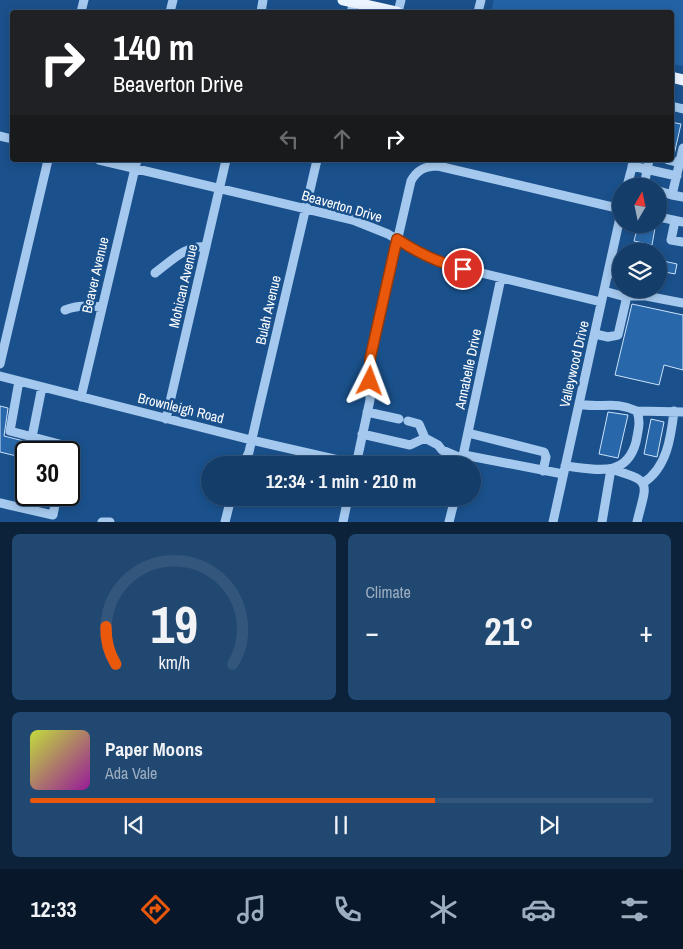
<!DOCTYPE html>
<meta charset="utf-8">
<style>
body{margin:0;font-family:"Archivo Narrow",sans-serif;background:#214871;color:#f1f3f6;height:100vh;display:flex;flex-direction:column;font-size:19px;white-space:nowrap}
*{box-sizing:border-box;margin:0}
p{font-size:16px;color:#9daec0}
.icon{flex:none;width:28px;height:28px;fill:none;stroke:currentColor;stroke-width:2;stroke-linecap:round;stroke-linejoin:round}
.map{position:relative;height:522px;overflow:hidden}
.sheet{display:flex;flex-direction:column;gap:12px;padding:12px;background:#0b223a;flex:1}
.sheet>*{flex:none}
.hud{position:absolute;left:10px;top:10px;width:664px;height:152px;border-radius:5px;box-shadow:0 2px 8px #0003,0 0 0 1px #33567d;background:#202124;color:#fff;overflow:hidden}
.needle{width:32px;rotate:9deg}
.controls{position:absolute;left:612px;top:178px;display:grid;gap:10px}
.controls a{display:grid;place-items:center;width:55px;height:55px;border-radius:50%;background:#143d69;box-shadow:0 2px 8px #0003,0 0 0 1px #33567d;font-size:25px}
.speed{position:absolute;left:15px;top:441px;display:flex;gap:10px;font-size:25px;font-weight:700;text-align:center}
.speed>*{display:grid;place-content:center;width:65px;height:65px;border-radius:50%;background:#143d69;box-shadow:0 2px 8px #0003,0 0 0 1px #33567d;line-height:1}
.speed .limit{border:2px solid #111;border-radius:8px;background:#fff;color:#111}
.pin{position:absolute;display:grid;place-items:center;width:42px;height:42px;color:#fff;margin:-21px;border:2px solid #fff;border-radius:50%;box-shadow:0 1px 5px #0007}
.me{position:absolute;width:55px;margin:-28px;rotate:3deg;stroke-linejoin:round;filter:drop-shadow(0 0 4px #0008)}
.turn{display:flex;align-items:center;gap:18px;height:105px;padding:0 20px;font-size:22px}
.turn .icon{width:65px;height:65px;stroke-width:2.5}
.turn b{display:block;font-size:35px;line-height:42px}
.lanes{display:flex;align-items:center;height:48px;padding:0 20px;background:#0003;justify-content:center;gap:25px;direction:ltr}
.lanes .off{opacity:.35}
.big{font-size:38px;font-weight:700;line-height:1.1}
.sheet .card{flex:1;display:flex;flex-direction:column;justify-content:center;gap:8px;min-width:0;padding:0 18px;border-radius:8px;background:#214871}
.sheet .dial{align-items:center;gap:0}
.dial svg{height:130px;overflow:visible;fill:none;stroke:#33567d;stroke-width:7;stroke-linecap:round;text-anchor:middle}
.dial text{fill:#f1f3f6;stroke:none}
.song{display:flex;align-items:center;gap:15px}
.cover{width:60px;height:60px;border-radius:8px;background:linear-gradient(135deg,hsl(70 70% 55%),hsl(300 70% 35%))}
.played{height:5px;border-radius:2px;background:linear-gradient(90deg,#ea580c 65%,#33567d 65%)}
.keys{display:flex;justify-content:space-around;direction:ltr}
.heat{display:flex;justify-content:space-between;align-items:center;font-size:28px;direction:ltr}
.sheet .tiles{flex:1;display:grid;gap:12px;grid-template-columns:1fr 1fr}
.card:last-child{grid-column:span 2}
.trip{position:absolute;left:201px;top:456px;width:280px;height:50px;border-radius:25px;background:#143d69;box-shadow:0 2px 8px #0003,0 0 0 1px #33567d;font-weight:700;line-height:50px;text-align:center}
.menu{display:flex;height:80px;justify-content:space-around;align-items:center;background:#08182a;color:#9daec0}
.menu .icon{width:35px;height:35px}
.menu .on{color:#ea580c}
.menu b{font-size:22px;color:#f1f3f6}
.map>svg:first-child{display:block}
.green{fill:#2363a5}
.building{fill:#2868aa;stroke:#cbe2fa}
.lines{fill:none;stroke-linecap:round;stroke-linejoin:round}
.minor{stroke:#a5c9ee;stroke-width:9}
.major{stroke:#ecf4ff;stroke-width:11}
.route-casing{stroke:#983908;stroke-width:12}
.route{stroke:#ea580c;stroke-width:9}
.labels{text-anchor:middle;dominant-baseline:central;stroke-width:5;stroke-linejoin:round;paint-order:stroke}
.street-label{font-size:14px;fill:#fff;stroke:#1a518c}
</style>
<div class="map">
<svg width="683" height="522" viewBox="0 0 683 522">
<rect width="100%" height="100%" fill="#1a518c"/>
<!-- green -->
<path class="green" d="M494,0H683V66L671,64V12H491Z"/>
<!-- building -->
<path class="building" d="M671,122L681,124L674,155L671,154Z
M638,225L655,228L652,245L634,241Z
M659,260L677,264L675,274L665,272L661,288H659Z
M632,304L683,315V370L664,365L659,385L615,375Z
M0,406L8,408L4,436L59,450V452L27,451L25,458L0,452Z
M608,412L628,415L618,458L599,454Z
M651,419L664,422L657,457L644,454Z"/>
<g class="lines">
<!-- minor -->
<path class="minor" d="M81,12L84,0
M170,12L173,0
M261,12L263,0
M351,12L354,2
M398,12L401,0
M478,12L481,0
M671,106L683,109
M0,136L12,139
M683,148L672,195L683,197
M99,160L353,220L388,234L411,248L444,264L601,302
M668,160L680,163
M632,166L677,176
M627,186L634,160
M644,186L649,160
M659,191L672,195
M659,217L683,222
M675,221L671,240L683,242
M608,272L621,276
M155,273C170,262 187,244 206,247
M604,291L622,296H646L683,303
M65,310C77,305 88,305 101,307
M595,334L608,337L618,335L627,296
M0,364L48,160
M0,376L251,440L356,464
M19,381L10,431L67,446L65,452
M81,397L137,160
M637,411L683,412
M367,412L399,419
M166,419L226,160
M408,421L419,424L425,438L438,445L442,450L463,459
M468,433L544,452L546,457L543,471
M362,434L410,445L425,438
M32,437L42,387
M464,455L563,474
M243,465L249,452L259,408L317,160
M356,465L370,400V359L411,181C417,170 425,166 438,166L621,209
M461,465L501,278
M565,466C595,469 626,479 636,442C638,430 641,423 637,411C613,400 601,409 579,404
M643,483C667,468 671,437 674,411
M0,503L53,515L57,495
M102,522H110
M225,522L231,498
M343,522L348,498
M449,522L455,498
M553,522L621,213
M602,522L611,469C653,482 647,481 637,522"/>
<!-- major -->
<path class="major" d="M343,0L397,12
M671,77L683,80"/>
</g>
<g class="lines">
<!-- route casing -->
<g class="route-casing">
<path id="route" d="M370,381V359L397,239C418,253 439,263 463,269"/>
</g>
<!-- route -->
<use href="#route" class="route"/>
</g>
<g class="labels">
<!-- street labels -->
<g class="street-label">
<text transform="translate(342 206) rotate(16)">Beaverton Drive</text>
<text transform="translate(95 275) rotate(-77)">Beaver Avenue</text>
<text transform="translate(183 286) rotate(-77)">Mohican Avenue</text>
<text transform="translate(268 310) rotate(-77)">Bulah Avenue</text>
<text transform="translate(574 364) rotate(-77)">Valleywood Drive</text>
<text transform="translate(468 369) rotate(-78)">Annabelle Drive</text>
<text transform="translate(181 408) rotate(14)">Brownleigh Road</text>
</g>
</g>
</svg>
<div class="controls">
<a><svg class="needle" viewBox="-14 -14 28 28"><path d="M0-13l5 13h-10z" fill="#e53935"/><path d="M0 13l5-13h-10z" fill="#9daec0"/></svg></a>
<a><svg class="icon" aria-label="layers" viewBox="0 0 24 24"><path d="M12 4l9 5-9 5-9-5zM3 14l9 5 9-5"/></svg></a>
</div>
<div class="speed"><div class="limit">30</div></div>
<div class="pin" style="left:463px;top:269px;background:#d93025"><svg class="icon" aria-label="arrive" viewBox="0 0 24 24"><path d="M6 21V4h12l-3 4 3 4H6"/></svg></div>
<svg class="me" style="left:370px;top:381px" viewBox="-20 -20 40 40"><path d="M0-17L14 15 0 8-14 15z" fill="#ea580c" stroke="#fff" stroke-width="4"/></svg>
<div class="trip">12:34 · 1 min · 210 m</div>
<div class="hud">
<div class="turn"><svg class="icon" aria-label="right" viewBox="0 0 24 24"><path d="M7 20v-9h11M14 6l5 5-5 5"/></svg><div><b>140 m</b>Beaverton Drive</div></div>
<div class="lanes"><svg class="icon off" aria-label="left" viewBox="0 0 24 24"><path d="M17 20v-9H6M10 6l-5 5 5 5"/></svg><svg class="icon off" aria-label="ahead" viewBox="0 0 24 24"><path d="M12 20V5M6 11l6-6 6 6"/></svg><svg class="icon" aria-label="right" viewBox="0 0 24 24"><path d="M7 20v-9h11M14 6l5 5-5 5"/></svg></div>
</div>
</div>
<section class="sheet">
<div class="tiles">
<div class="card dial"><svg viewBox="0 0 100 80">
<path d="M14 69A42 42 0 1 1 86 69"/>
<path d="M14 69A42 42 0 0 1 8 46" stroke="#ea580c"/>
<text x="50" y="56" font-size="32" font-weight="700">19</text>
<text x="50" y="72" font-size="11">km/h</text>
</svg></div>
<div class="card"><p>Climate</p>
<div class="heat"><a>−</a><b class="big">21°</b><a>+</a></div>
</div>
<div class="card">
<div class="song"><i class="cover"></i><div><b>Paper Moons</b><p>Ada Vale</p></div></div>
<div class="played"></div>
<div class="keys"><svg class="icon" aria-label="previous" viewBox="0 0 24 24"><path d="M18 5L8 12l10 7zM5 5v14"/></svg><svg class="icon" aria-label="pause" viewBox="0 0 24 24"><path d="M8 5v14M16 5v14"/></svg><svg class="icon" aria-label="next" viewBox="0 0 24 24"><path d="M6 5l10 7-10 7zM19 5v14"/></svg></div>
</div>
</div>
</section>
<nav class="menu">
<b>12:33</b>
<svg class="icon on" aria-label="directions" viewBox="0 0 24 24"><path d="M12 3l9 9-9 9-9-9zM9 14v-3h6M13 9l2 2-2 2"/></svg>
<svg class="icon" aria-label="music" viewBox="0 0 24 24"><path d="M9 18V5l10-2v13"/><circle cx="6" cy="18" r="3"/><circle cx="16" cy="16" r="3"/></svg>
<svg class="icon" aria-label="phone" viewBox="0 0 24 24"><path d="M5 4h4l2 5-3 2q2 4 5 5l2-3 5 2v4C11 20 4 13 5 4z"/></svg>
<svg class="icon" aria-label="climate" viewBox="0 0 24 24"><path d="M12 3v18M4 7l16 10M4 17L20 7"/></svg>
<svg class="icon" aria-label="car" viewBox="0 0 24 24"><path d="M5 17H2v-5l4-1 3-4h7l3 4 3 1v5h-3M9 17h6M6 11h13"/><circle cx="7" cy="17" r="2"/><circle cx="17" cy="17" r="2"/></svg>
<svg class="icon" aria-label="filters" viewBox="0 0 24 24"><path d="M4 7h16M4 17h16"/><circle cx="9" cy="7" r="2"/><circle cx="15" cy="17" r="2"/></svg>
</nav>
